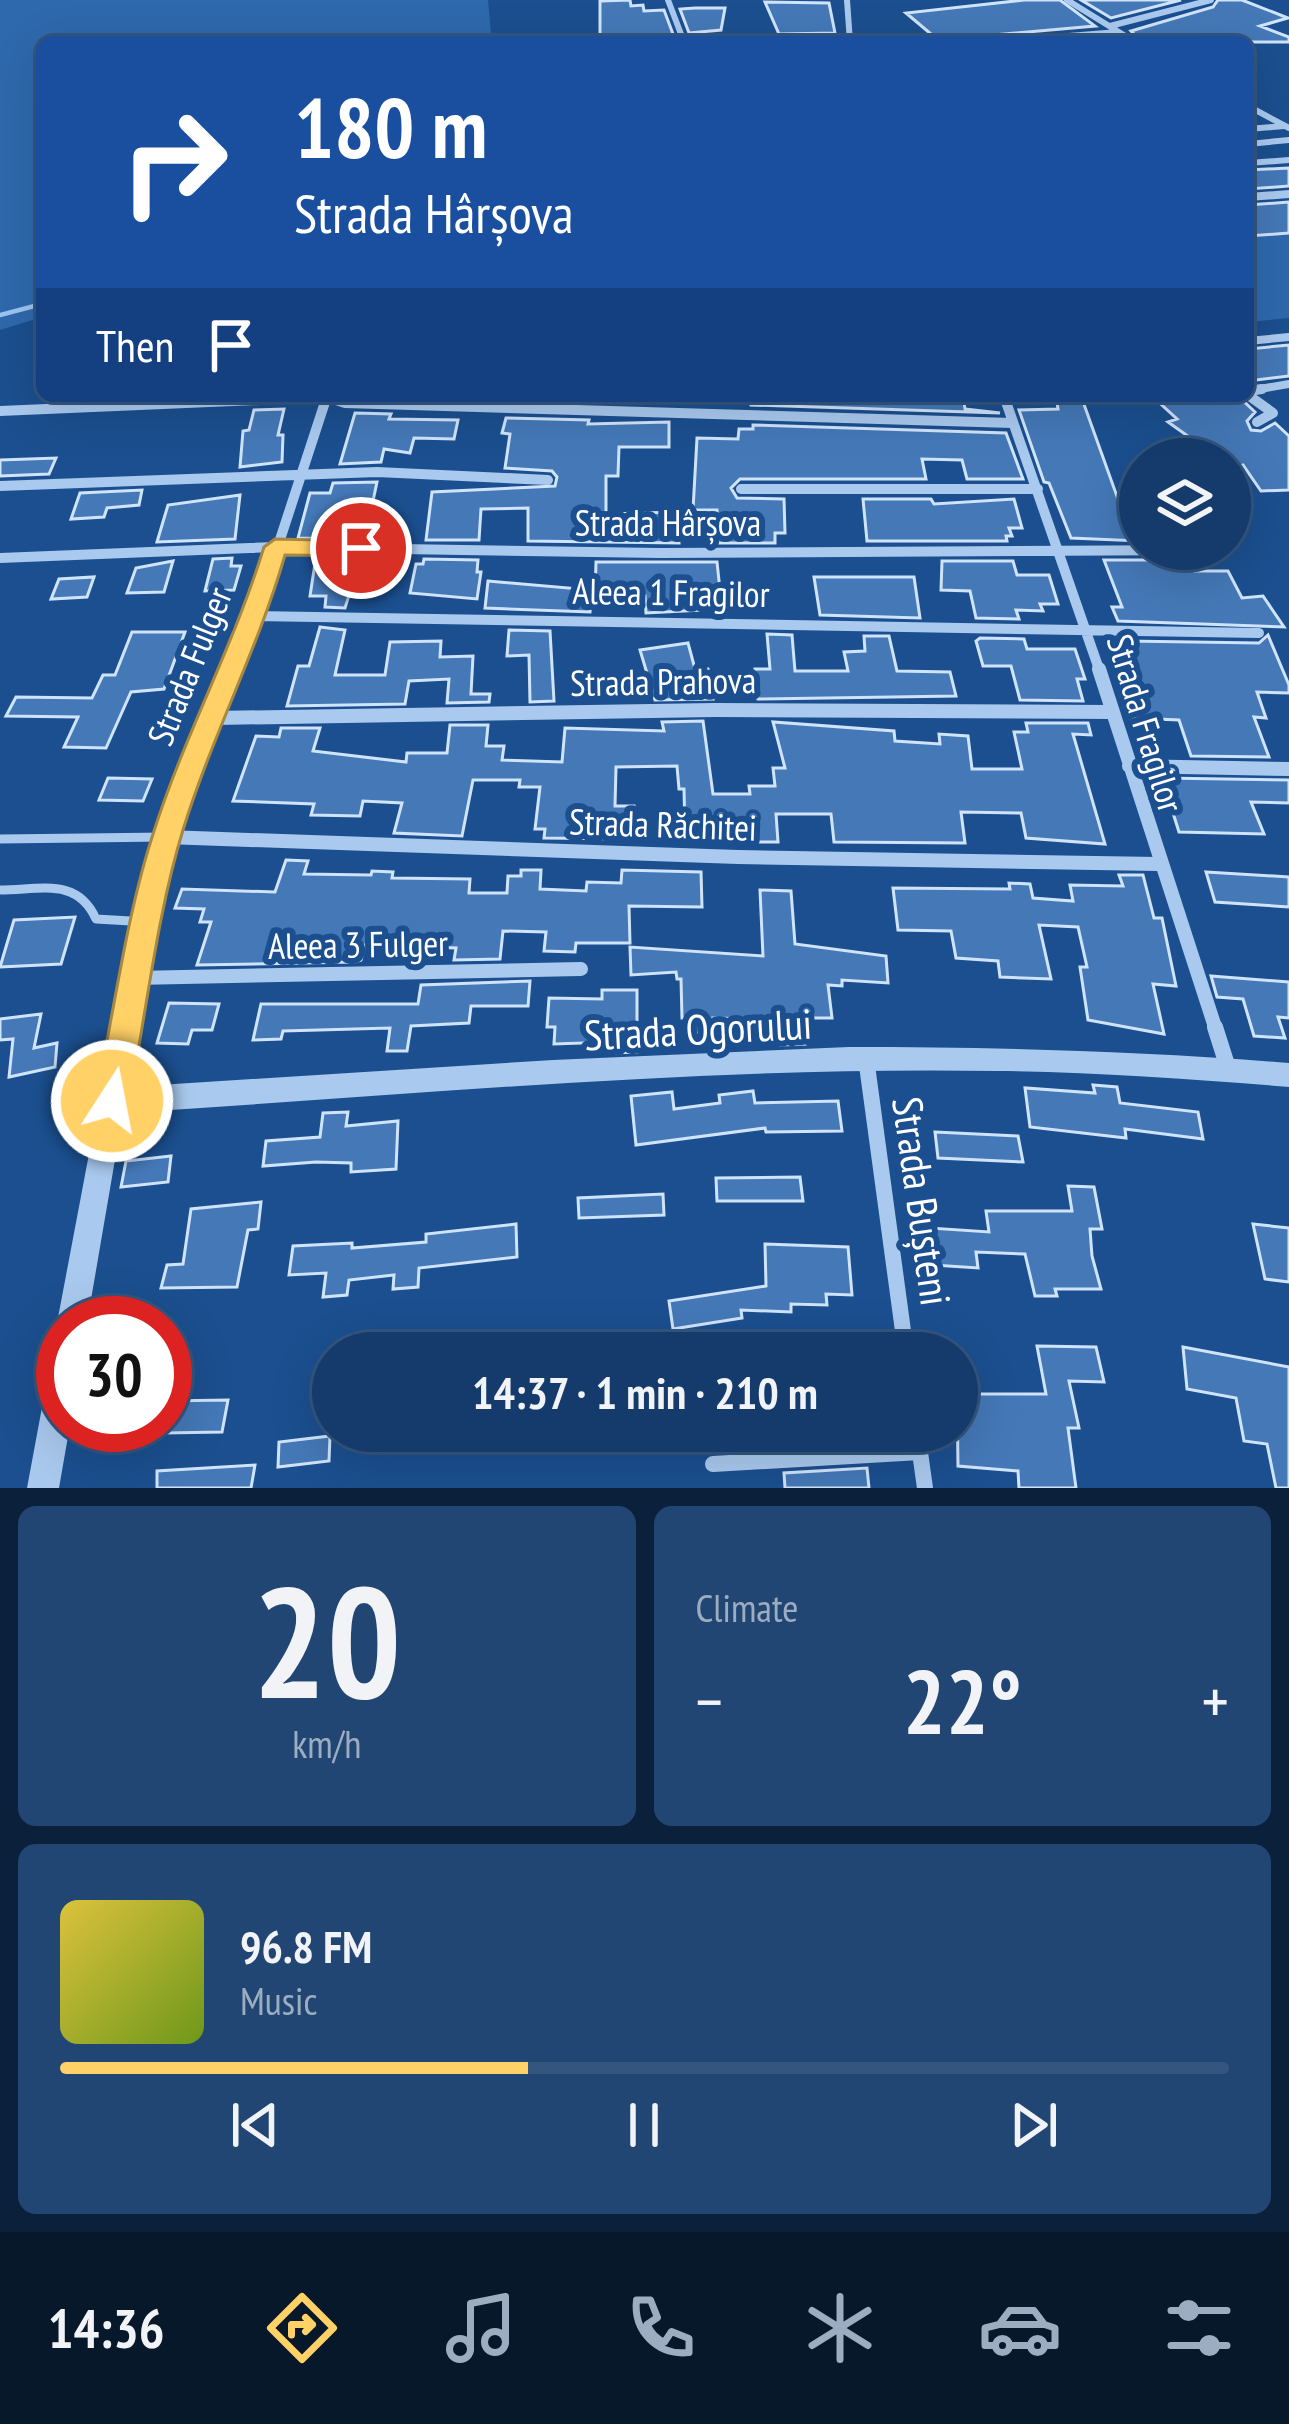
<!DOCTYPE html>
<meta charset="utf-8">
<style>
body{margin:0;font-family:"PT Sans Narrow",sans-serif;background:#214673;color:#f1f3f6;height:100vh;display:flex;flex-direction:column;font-size:45px;white-space:nowrap}
*{box-sizing:border-box;margin:0}
p{font-size:39px;color:#9dadc1}
.icon{flex:none;width:66px;height:66px;fill:none;stroke:currentColor;stroke-width:2;stroke-linecap:round;stroke-linejoin:round}
.map{position:relative;height:1488px;overflow:hidden}
.drawer{display:flex;flex-direction:column;gap:18px;padding:18px;background:#0b203b;flex:1}
.drawer>*{flex:none}
.banner{position:absolute;left:36px;top:36px;width:1218px;height:366px;border-radius:18px;box-shadow:0 12px 48px #0002,0 0 0 3px #33557e;background:#1a4fa0;color:#fff;overflow:hidden}
.fabs{position:absolute;left:1119px;top:438px;display:grid;gap:24px}
.fabs a{display:grid;place-items:center;width:132px;height:132px;border-radius:50%;background:#143b6b;box-shadow:0 12px 48px #0002,0 0 0 3px #33557e;font-size:60px}
.speed{position:absolute;left:36px;top:1296px;display:flex;gap:24px;font-size:60px;font-weight:700;text-align:center}
.speed>*{display:grid;place-content:center;width:156px;height:156px;border-radius:50%;background:#143b6b;box-shadow:0 12px 48px #0002,0 0 0 3px #33557e;line-height:1}
.speed .limit{border:18px solid #d22;background:#fff;color:#111}
.pin{position:absolute;display:grid;place-items:center;width:102px;height:102px;color:#fff;margin:-51px;border:6px solid #fff;border-radius:50%;box-shadow:0 3px 12px #0007}
.me{position:absolute;width:132px;margin:-66px;rotate:11deg;stroke-linejoin:round;filter:drop-shadow(0 0 9px #0008)}
.turn{display:flex;align-items:center;gap:42px;height:252px;padding:0 60px;font-size:54px}
.turn .icon{width:156px;height:156px;stroke-width:2.5}
.turn b{display:block;font-size:84px;line-height:102px}
.then{display:flex;align-items:center;height:114px;padding:0 60px;background:#0003;gap:24px;font-size:45px}
.big{font-size:90px;font-weight:700;line-height:1.1}
.drawer .tile{flex:1;display:flex;flex-direction:column;justify-content:center;gap:18px;min-width:0;padding:0 42px;border-radius:18px;background:#214673}
.drawer .dial{align-items:center;gap:0}
.dial b{font-size:156px;line-height:1}
.song{display:flex;align-items:center;gap:36px}
.cover{width:144px;height:144px;border-radius:18px;background:linear-gradient(135deg,hsl(50 70% 55%),hsl(80 70% 35%))}
.played{height:12px;border-radius:6px;background:linear-gradient(90deg,#ffd166 40%,#33557e 40%)}
.keys{display:flex;justify-content:space-around;direction:ltr}
.heat{display:flex;justify-content:space-between;align-items:center;font-size:66px;direction:ltr}
.drawer .tiles{flex:1;display:grid;gap:18px;grid-template-columns:1fr 1fr}
.tile:last-child{grid-column:span 2}
.trip{position:absolute;left:312px;top:1332px;width:666px;height:120px;border-radius:60px;background:#143b6b;box-shadow:0 12px 48px #0002,0 0 0 3px #33557e;font-weight:700;line-height:120px;text-align:center}
.tab-bar{display:flex;height:192px;justify-content:space-around;align-items:center;background:#08182b;color:#9dadc1}
.tab-bar .icon{width:84px;height:84px}
.tab-bar .selected{color:#ffd166}
.tab-bar b{font-size:54px;color:#f1f3f6}
.map>svg:first-child{display:block}
.green{fill:#2e69ad}
.lines{fill:none;stroke-linecap:round;stroke-linejoin:round}
.stream{stroke:#9cc4f0;stroke-width:4.5}
.building{fill:#4478b7;stroke:#cfe3fa;stroke-width:3}
.service{stroke:#a9c9ee;stroke-width:9}
.minor-far4{stroke:#a9c9ee;stroke-width:6}
.minor-far3{stroke:#a9c9ee;stroke-width:8}
.minor-far2{stroke:#a9c9ee;stroke-width:10}
.minor-far1{stroke:#a9c9ee;stroke-width:14}
.minor{stroke:#a9c9ee;stroke-width:16}
.tertiary{fill:#a9c9ee;fill-rule:evenodd}
.route{fill:#ffd166;stroke:#a68842;stroke-width:3}
.labels{text-anchor:middle;dominant-baseline:central;stroke-width:12;stroke-linejoin:round;paint-order:stroke}
.street-label{font-size:36px;fill:#fff;stroke:#1b4f8f}
.near-street-label{font-size:42px;fill:#fff;stroke:#1b4f8f}
</style>
<div class="map">
<svg width="1289" height="1488" viewBox="0 0 1289 1488">
<rect width="100%" height="100%" fill="#1b4f8f"/>
<!-- green -->
<path class="green" d="M0,0H488L491,33L482,42H42V317L0,330Z
M1289,234V318L1248,322V237Z"/>
<g class="lines">
<!-- stream -->
<path class="stream" d="M0,315L42,304"/>
</g>
<!-- building -->
<path class="building" d="M630,0L631,6L643,5L644,11L664,10L673,34L666,35L668,42H600V1Z
M1024,0H1060L1095,26L938,40L906,13Z
M1081,0H1181L1111,18Z
M1218,0H1242L1288,18L1260,26L1289,37V42H1142L1131,31L1213,7Z
M765,2L829,3L835,33L779,34Z
M695,8H725L721,30L689,33L680,9Z
M1289,168V186L1248,189V170Z
M1289,202V233L1248,236V205Z
M1289,345V376L1248,381V349Z
M751,396H896L897,400L943,401L941,396H963L965,409L1000,413L751,405Z
M1056,396H1081L1119,502L1139,541L1071,538L1049,483L1044,482L1019,410L1058,409Z
M1152,396H1238L1255,412L1247,421L1251,430L1261,431L1275,423L1289,436V490L1261,491L1243,465L1233,468L1230,459H1220L1168,422L1177,419Z
M284,409L278,435H283L282,462L240,467L243,431L249,430L254,410Z
M355,413L391,414L389,419L458,420L454,439L414,438L410,453L384,449L381,462L340,464Z
M506,418L589,420L588,424L669,422V447H619L618,476H606V514L677,512L679,543L528,541V508L481,509L479,540H426L432,492L555,486L557,477L552,471L505,468L510,434L502,433Z
M753,425L1006,433L1023,479H967L962,460L922,459L926,479H740L731,488L737,498L784,499L785,533H775V543H718L717,510H693L697,438L738,439L739,429H753Z
M56,458L49,474L0,476V460Z
M377,482L365,539L298,538L310,493H330L333,483Z
M142,490L139,505L107,508L104,517L71,519L80,493Z
M240,495L235,539L157,542L168,505Z
M863,499H931L934,504L1014,499L1022,528H1009L1012,536H1006L1007,541H867Z
M316,557L361,558L345,608L325,607L326,596H310Z
M232,558L231,566H241L234,590L205,591L213,559Z
M424,559L478,560L477,572H481L477,599L410,593L416,564H423Z
M1104,560H1189L1194,571H1228L1242,598L1263,596L1284,627L1118,621L1112,607H1122Z
M173,561L164,592L127,593L136,568Z
M942,561H1013L1017,575H1049L1058,604H1040L1043,611L1016,610L1019,619L976,618L970,591L941,590Z
M596,562H717L722,609L646,613L645,596H595Z
M94,577L87,597L51,599L59,579Z
M814,577H914L920,618L820,615Z
M488,581L592,590L590,612L485,608Z
M320,627L345,630L335,675H385L390,642L441,641L440,657L473,656L471,694H490L489,702L447,703L449,679L409,681L405,704L287,706L298,666H309Z
M509,630L550,631L554,701L530,702L529,655L507,656Z
M132,632H185L164,689L131,692L106,748L64,747L78,717L6,716L16,697L92,698L103,675H115Z
M767,634L792,635L795,671H848L844,652L865,651L864,636H889L897,671L950,672L956,696L758,699L755,669H770Z
M1268,635L1289,685V693L1257,692L1266,718L1254,717L1269,757L1191,756L1179,720L1131,718L1123,671H1127L1123,653L1133,654L1127,641L1259,643Z
M980,638L1024,639L1027,649H1075L1085,679H1077L1083,701L1020,700L1011,666H983L976,641Z
M688,643L695,669H708L713,699L655,700L640,650Z
M703,721L713,794H750L749,786H775L773,768H785L773,722L894,731L895,741L940,744L939,734L968,736L972,769H1022L1014,732H1028L1026,723H1088L1091,735L1073,734L1105,844L1026,838L1021,813L961,812L965,843L834,842L831,814H776L778,842H754L753,836H696V831H685L684,789H679L677,766L616,767L615,806H634L633,839L544,838L545,829H535L540,787H519L520,780H473L462,836L394,833L402,803L363,801L360,816L311,815L314,804L233,801L256,736L279,737L281,728H320L313,751L406,762L407,753H447L450,725H488L486,746H504L502,760L562,762L565,728L664,731L662,722Z
M108,778L152,779L143,801L99,800Z
M1162,778L1289,780V803L1251,802L1264,834L1179,832Z
M286,860L308,861L304,874L371,875L372,871L393,872L392,878L470,879L469,893H507L508,876H521V870H541L540,889L586,891L587,882L621,883L622,870L701,872L702,907L629,906L630,943H576L575,952L544,951L546,932L503,931L500,959L454,960L456,948L365,945L361,960L355,962L197,965L211,922H200L204,909L175,908L182,889L275,892Z
M1206,872L1289,877V907L1215,902Z
M1119,875H1143L1154,918H1162L1176,986L1153,984L1164,1034L1088,1020L1080,967H1087L1078,927L1039,925L1051,979L1000,977L998,961L956,958L951,931L898,930L893,888L1010,889L1009,883L1030,884L1033,898L1073,901L1070,885L1123,886Z
M760,890L791,891L795,944L886,956L888,983L842,980V986L828,985L832,1018H802L805,1044L781,1045L780,1032L754,1033L753,1019L713,1018L714,1033H693L692,1018H682L681,979H677L676,972L631,975L630,947L763,956Z
M75,917L61,964L0,967L14,920Z
M1211,976L1289,982V1018L1278,1017L1285,1038L1254,1036L1243,999L1217,997Z
M530,981L528,1006H471L469,1023L411,1026L407,1051H387L390,1028L283,1031L281,1039L253,1040L261,1004H418L421,985Z
M602,990H637V1052L612,1053V1042L554,1044L555,1027H547L549,998L602,999Z
M169,1003L219,1004L212,1030H192L188,1044L157,1043Z
M41,1014L34,1048L57,1043L55,1067L9,1077L13,1039L0,1040V1019Z
M1093,1085L1117,1087L1120,1103L1198,1112L1203,1139L1125,1129L1126,1138L1030,1127L1025,1088L1095,1093Z
M753,1091L755,1103L838,1101L842,1131L766,1132L765,1128L636,1145L631,1096L672,1092L674,1109L720,1103L719,1095Z
M348,1112L346,1126L398,1121L396,1169L351,1172V1163L316,1162L263,1166L266,1141L320,1137L323,1113Z
M935,1132L1018,1136L1023,1162L938,1158Z
M171,1156L168,1182L121,1187L126,1161Z
M800,1177L803,1201H717L716,1178Z
M1068,1186L1094,1187L1102,1229H1090L1092,1256L1101,1289H1055L1057,1296H1035L1025,1254L976,1252L978,1268L918,1264L915,1227L989,1232L986,1211H1072Z
M663,1194L664,1215L579,1218L578,1198Z
M261,1202L258,1229L248,1230L237,1287L161,1288L167,1265L183,1264L191,1209Z
M516,1224L517,1257L419,1268L418,1287L393,1289L394,1275L349,1280L347,1295L323,1297L326,1273L289,1275L293,1246L352,1243V1248L426,1242V1234Z
M1253,1224L1289,1228V1282L1265,1279Z
M765,1244L848,1247L852,1295L826,1294L827,1305L791,1304V1312L741,1310L742,1318L673,1329L669,1301L766,1286Z
M1037,1346L1096,1347L1104,1382L1069,1381L1079,1428H1068L1076,1488H1019L1018,1471L958,1466L957,1394H1046Z
M1183,1347L1289,1367V1488H1276L1267,1444L1244,1441L1236,1398L1187,1389Z
M228,1400L222,1432L165,1433V1401Z
M330,1436L329,1461L278,1467L279,1442Z
M255,1465L251,1488H157V1471Z
M867,1468L869,1488H785L784,1473Z"/>
<g class="lines">
<!-- service -->
<path class="service" d="M0,839L166,837
M0,890C41,890 77,877 96,919L148,922"/>
<!-- minor-far4 -->
<path class="minor-far4" d="M668,0L684,42
M847,0L850,42
M1067,0L1135,42
M1110,26L1211,0
M994,42L1118,32
M1248,106L1289,128
M1248,129L1284,126
M1248,144L1289,140
M1248,163L1289,160"/>
<!-- minor-far3 -->
<path class="minor-far3" d="M1248,197L1289,194
M1248,341L1289,337
M1248,391L1289,384"/>
<!-- minor-far2 -->
<path class="minor-far2" d="M1248,391L1262,389
M1248,395L1273,413L1257,422
M1004,396L1100,672
M0,411L327,397L345,403L1012,423
M0,486L377,472L548,480
M741,489H1038
M0,558L275,547L660,553L1202,550
M255,616L1259,633
M231,672L255,616L327,396"/>
<!-- minor-far1 -->
<path class="minor-far1" d="M1099,669L1216,1030
M215,718L715,710L1112,712
M1129,766L1289,769
M166,837L738,857L1158,864
M135,978L581,969
M126,1030L166,837L187,773L232,669"/>
<!-- minor -->
<path class="minor" d="M1215,1027L1228,1068
M866,1058L906,1353
M112,1101L127,1027
M917,1431L925,1488
M713,1464L920,1452"/>
<!-- tertiary -->
<path class="tertiary" d="M849,1047C997,1047 1142,1051 1289,1063V1087C1192,1079 1095,1072 998,1071C706,1066 414,1095 123,1113L87,1323H63V1334L57,1323L99,1101L103,1092L112,1088L553,1060Z
M63,1360V1425H70L59,1488H27L48,1375L52,1364Z"/>
</g>
<!-- route -->
<path class="route" d="M275,539L361,541L373,548L361,556L285,555C258,649 212,736 183,830C157,914 146,1015 129,1101L124,1113L112,1118L100,1113L95,1101C114,1014 126,915 154,831C185,734 234,645 264,547Z"/>
<g class="labels">
<!-- street labels -->
<g class="street-label">
<text x="668" y="522">Strada Hârșova</text>
<text transform="translate(671 592) rotate(1)">Aleea 1 Fragilor</text>
<text transform="translate(189 666) rotate(-68)">Strada Fulger</text>
<text transform="translate(663 681) rotate(-1)">Strada Prahova</text>
<text transform="translate(1146 723) rotate(73)">Strada Fragilor</text>
<text transform="translate(663 824) rotate(2)">Strada Răchitei</text>
<text transform="translate(358 944) rotate(-1)">Aleea 3 Fulger</text>
</g>
<!-- near-street labels -->
<g class="near-street-label">
<text transform="translate(698 1029) rotate(-3)">Strada Ogorului</text>
<text transform="translate(922 1201) rotate(82)">Strada Bușteni</text>
</g>
</g>
</svg>
<div class="fabs">
<a><svg class="icon" aria-label="layers" viewBox="0 0 24 24"><path d="M12 4l9 5-9 5-9-5zM3 14l9 5 9-5"/></svg></a>
</div>
<div class="speed"><div class="limit">30</div></div>
<div class="pin" style="left:361px;top:548px;background:#d93025"><svg class="icon" aria-label="arrive" viewBox="0 0 24 24"><path d="M6 21V4h12l-3 4 3 4H6"/></svg></div>
<svg class="me" style="left:112px;top:1101px" viewBox="-20 -20 40 40"><circle r="17" fill="#ffd166" stroke="#fff" stroke-width="3"/><path d="M0-11L8 9 0 5-8 9z" fill="#fff"/></svg>
<div class="trip">14:37 · 1 min · 210 m</div>
<div class="banner">
<div class="turn"><svg class="icon" aria-label="right" viewBox="0 0 24 24"><path d="M7 20v-9h11M14 6l5 5-5 5"/></svg><div><b>180 m</b>Strada Hârșova</div></div>
<div class="then">Then<svg class="icon" aria-label="arrive" viewBox="0 0 24 24"><path d="M6 21V4h12l-3 4 3 4H6"/></svg></div>
</div>
</div>
<section class="drawer">
<div class="tiles">
<div class="tile dial"><b>20</b><p>km/h</p></div>
<div class="tile"><p>Climate</p>
<div class="heat"><a>−</a><b class="big">22°</b><a>+</a></div>
</div>
<div class="tile">
<div class="song"><i class="cover"></i><div><b>96.8 FM</b><p>Music</p></div></div>
<div class="played"></div>
<div class="keys"><svg class="icon" aria-label="previous" viewBox="0 0 24 24"><path d="M18 5L8 12l10 7zM5 5v14"/></svg><svg class="icon" aria-label="pause" viewBox="0 0 24 24"><path d="M8 5v14M16 5v14"/></svg><svg class="icon" aria-label="next" viewBox="0 0 24 24"><path d="M6 5l10 7-10 7zM19 5v14"/></svg></div>
</div>
</div>
</section>
<nav class="tab-bar">
<b>14:36</b>
<svg class="icon selected" aria-label="directions" viewBox="0 0 24 24"><path d="M12 3l9 9-9 9-9-9zM9 14v-3h6M13 9l2 2-2 2"/></svg>
<svg class="icon" aria-label="music" viewBox="0 0 24 24"><path d="M9 18V5l10-2v13"/><circle cx="6" cy="18" r="3"/><circle cx="16" cy="16" r="3"/></svg>
<svg class="icon" aria-label="phone" viewBox="0 0 24 24"><path d="M5 4h4l2 5-3 2q2 4 5 5l2-3 5 2v4C11 20 4 13 5 4z"/></svg>
<svg class="icon" aria-label="climate" viewBox="0 0 24 24"><path d="M12 3v18M4 7l16 10M4 17L20 7"/></svg>
<svg class="icon" aria-label="car" viewBox="0 0 24 24"><path d="M5 17H2v-5l4-1 3-4h7l3 4 3 1v5h-3M9 17h6M6 11h13"/><circle cx="7" cy="17" r="2"/><circle cx="17" cy="17" r="2"/></svg>
<svg class="icon" aria-label="filters" viewBox="0 0 24 24"><path d="M4 7h16M4 17h16"/><circle cx="9" cy="7" r="2"/><circle cx="15" cy="17" r="2"/></svg>
</nav>
